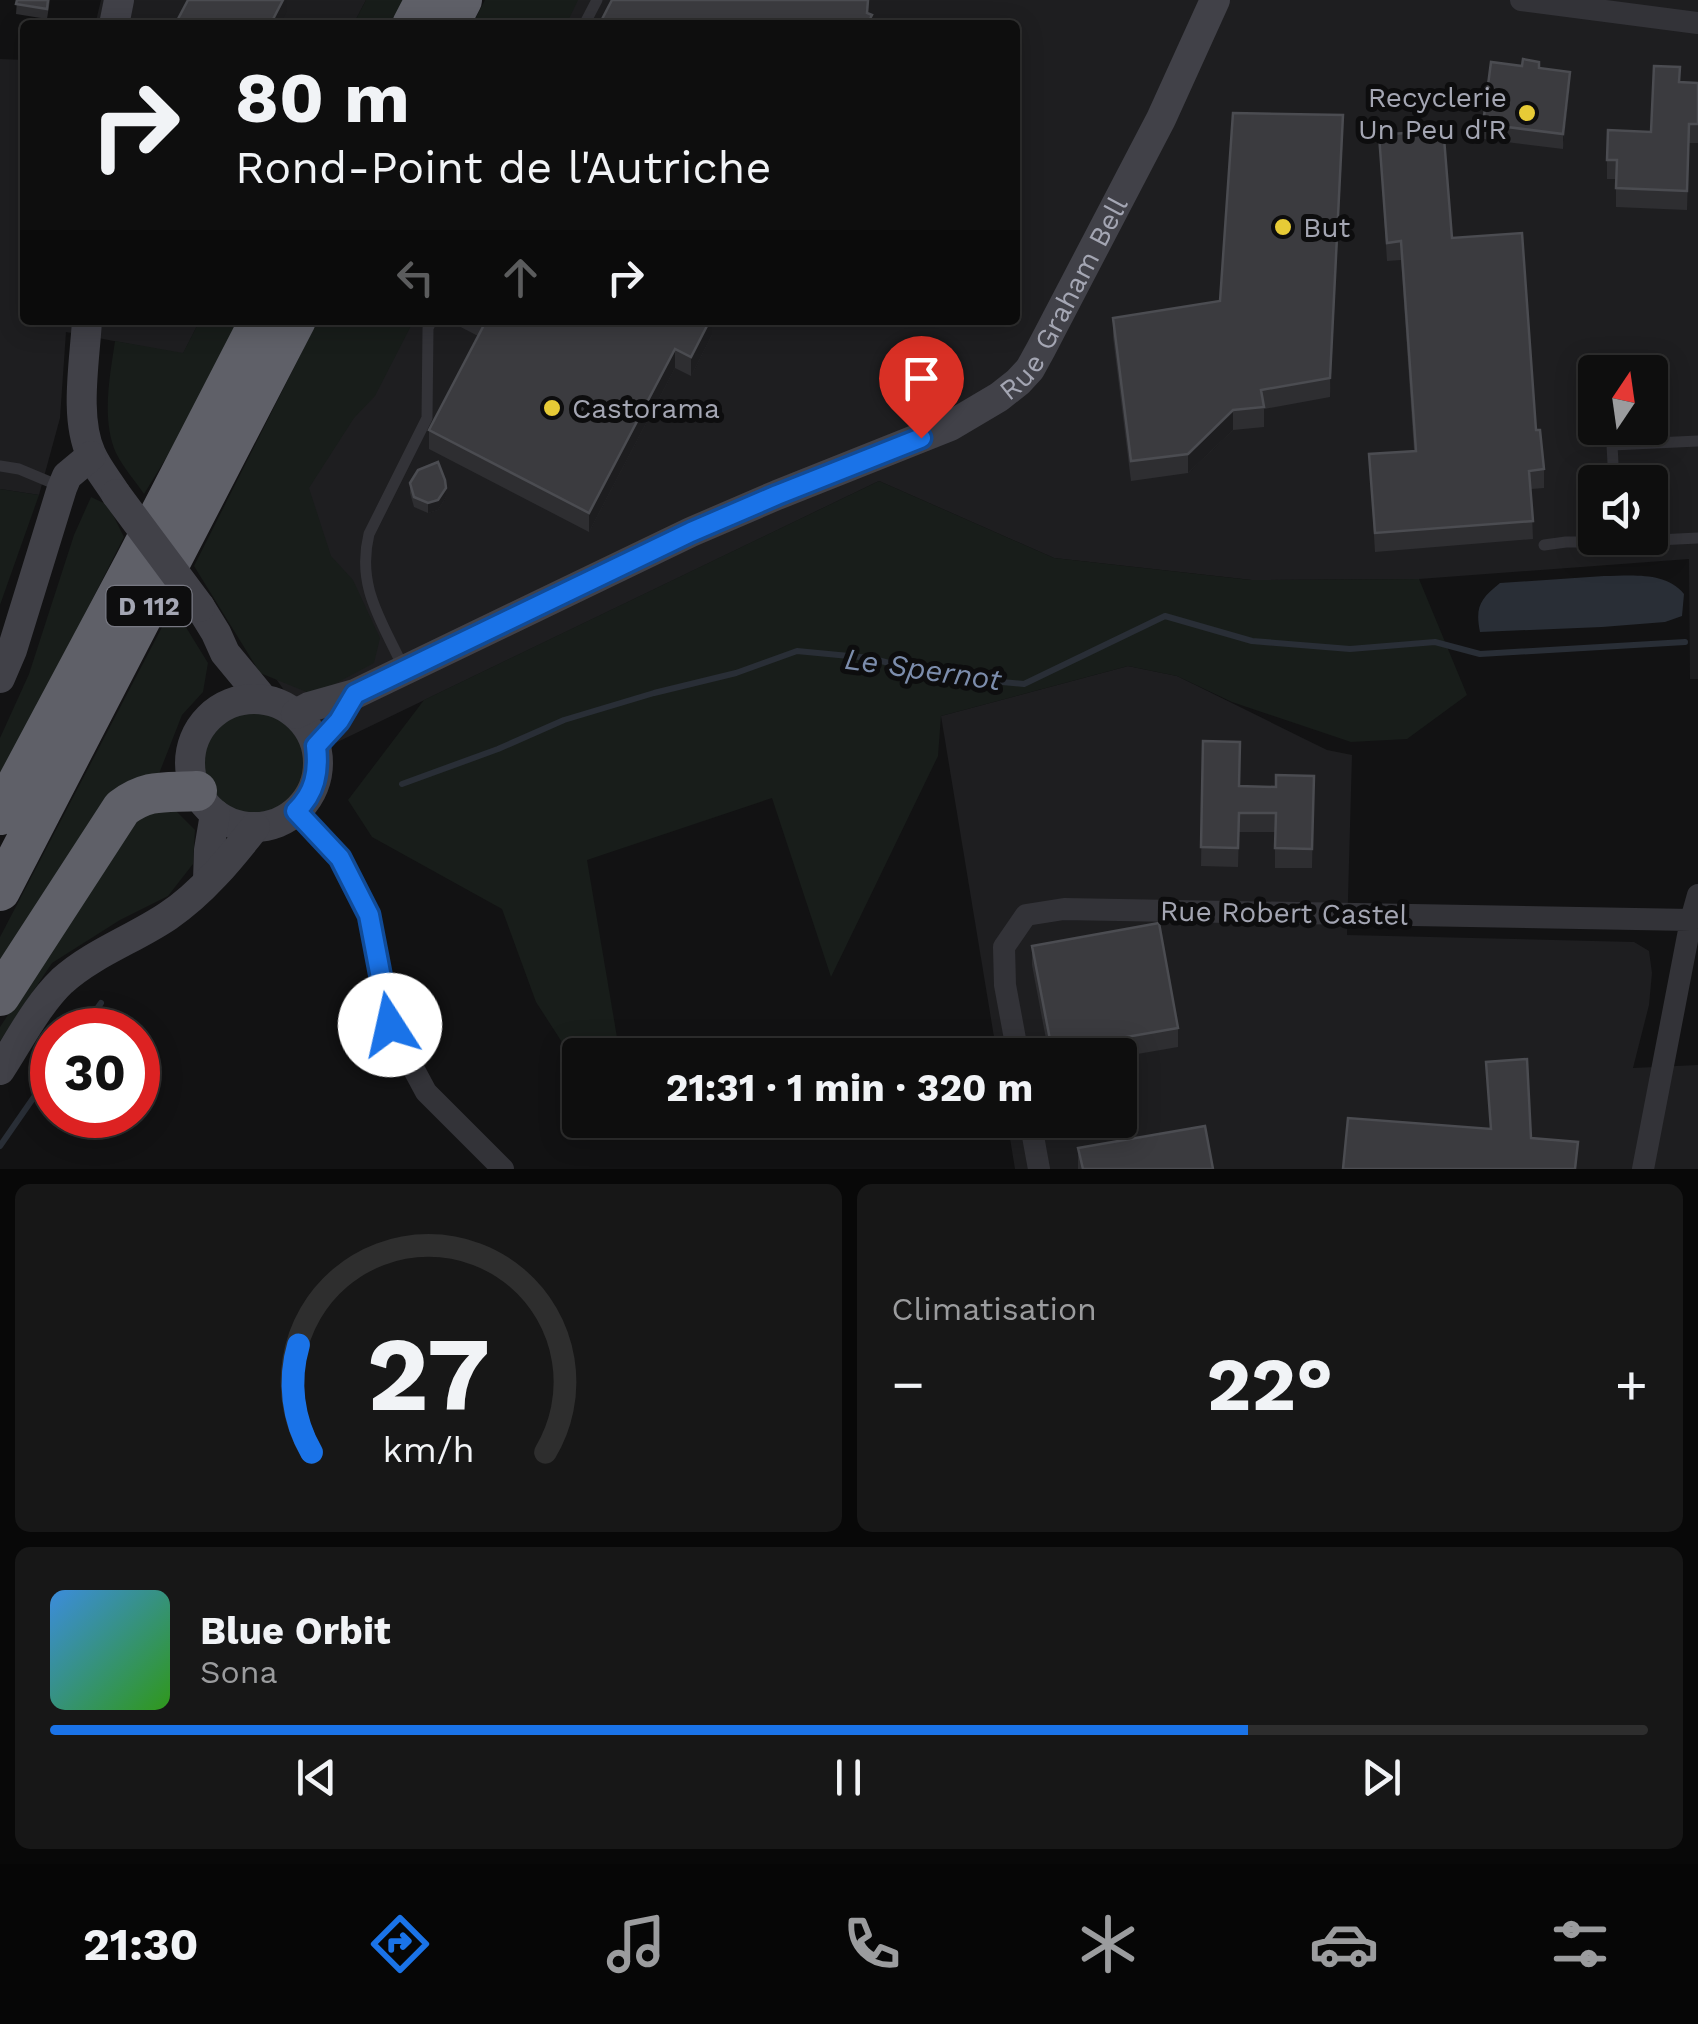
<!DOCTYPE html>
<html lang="fr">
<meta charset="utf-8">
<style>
body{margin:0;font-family:"Work Sans",sans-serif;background:#171717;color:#f1f3f6;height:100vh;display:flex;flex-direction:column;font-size:38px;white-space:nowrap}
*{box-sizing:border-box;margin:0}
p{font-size:32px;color:#9b9c9e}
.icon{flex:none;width:55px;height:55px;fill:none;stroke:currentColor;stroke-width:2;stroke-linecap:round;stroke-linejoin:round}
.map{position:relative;height:1169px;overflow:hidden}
.panel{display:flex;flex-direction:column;gap:15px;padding:15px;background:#080808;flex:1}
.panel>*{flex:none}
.hud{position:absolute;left:20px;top:20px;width:1000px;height:305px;border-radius:10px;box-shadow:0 5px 25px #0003,0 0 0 2px #2e2e2e;background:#0e0e0e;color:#f1f3f6;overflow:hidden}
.needle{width:65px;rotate:13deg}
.fabs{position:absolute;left:1578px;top:355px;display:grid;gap:20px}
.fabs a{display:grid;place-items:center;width:90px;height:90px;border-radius:10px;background:#0e0e0e;box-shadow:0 5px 25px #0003,0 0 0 2px #2e2e2e;font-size:50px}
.speed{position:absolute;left:30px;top:1008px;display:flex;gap:20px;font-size:50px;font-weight:700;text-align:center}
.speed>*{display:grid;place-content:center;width:130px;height:130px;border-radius:50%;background:#0e0e0e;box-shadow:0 5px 25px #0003,0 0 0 2px #2e2e2e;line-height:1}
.speed .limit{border:15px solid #d22;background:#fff;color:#111}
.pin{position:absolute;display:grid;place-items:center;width:85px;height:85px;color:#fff;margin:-102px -42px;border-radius:50% 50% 50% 0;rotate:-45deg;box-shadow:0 0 10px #0007}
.pin .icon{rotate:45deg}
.me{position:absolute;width:110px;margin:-55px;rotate:350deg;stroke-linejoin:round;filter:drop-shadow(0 0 8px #0008)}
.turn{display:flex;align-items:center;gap:35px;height:210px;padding:0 50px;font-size:45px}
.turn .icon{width:130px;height:130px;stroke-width:2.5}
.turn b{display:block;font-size:70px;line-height:85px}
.lanes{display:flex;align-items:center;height:95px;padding:0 50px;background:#0003;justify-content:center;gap:50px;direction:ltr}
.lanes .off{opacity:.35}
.big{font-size:75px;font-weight:700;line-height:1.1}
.panel .widget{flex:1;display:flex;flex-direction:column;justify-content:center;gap:15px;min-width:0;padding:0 35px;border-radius:15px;background:#171717}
.panel .dial{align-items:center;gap:0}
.dial svg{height:260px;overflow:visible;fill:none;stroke:#2e2e2e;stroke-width:7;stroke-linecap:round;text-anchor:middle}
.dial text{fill:#f1f3f6;stroke:none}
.song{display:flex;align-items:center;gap:30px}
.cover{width:120px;height:120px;border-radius:15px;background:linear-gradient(135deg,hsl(210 70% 55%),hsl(110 70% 35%))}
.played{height:10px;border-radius:5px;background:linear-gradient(90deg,#1a73e8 75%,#2e2e2e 75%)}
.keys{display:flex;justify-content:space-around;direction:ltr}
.heat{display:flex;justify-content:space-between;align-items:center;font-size:55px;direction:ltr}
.panel .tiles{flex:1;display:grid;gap:15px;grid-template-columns:1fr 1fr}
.widget:last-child{grid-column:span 2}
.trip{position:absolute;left:562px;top:1038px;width:575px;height:100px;border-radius:10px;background:#0e0e0e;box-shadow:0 5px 25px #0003,0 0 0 2px #2e2e2e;font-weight:700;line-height:100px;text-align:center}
.menu{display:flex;height:160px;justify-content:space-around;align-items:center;background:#060606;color:#9b9c9e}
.menu .icon{width:70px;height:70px}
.menu .selected{color:#1a73e8}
.menu b{font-size:45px;color:#f1f3f6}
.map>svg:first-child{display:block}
.built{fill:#1e1e20;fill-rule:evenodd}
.green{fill:#181d1a}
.water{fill:#292e36}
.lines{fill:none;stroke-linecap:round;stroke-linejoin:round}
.stream{stroke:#292e36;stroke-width:6}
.lane{stroke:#333338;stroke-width:11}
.street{stroke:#333338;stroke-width:22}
.secondary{stroke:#414148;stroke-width:30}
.highway{stroke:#5f6068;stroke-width:40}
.secondary-bridge{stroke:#414148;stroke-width:30}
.wall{fill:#2e2e31}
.shaded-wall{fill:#1d1d1f}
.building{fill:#3b3b3f;stroke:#4b4c51;stroke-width:2.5}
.route-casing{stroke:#114b97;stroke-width:25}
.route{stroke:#1a73e8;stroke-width:18}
.poi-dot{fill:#e7cb36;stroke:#0d0d0e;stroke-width:4}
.labels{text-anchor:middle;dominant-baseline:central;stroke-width:10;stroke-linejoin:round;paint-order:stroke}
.shield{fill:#0d0d0e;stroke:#777882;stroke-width:2.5}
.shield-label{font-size:25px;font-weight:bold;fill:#a4a6b3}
.poi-label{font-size:28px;fill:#a4a6b3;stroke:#0d0d0e;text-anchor:start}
.street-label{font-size:28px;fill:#a4a6b3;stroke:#0d0d0e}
.water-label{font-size:30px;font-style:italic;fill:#7c8dac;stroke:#0d0d0e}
</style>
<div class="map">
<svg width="1698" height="1169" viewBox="0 0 1698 1169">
<rect width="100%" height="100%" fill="#121213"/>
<!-- built -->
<path class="built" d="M101,0H366L353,25H95Z
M514,0H1698V679H1690L1689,559L1419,579L1252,580L1054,558L879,481L325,748L216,594L353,320H1015V25H501ZM1595,372H1650V428H1595ZM1595,482H1650V538H1595Z
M0,59L25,60V320H200L183,354L66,332L60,418L39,495L0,489Z
M1128,666L1177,676L1327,750L1352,755L1347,935L1634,942L1649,951L1652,973L1649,1005L1633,1068L1698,1065V1169H1015L1007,1120H1120V1055H997L941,716Z"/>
<!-- green -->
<path class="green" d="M366,0H404L392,25H353Z
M485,0H578L566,25H472Z
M200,320H239L173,447L144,494C135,481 123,467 116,453C101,419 110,376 115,341L183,353Z
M318,320H414L375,396L354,418L309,488L331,556L353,580L380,638L374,663L314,695L260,673L194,566Z
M879,481L1054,558L1251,580L1419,579L1467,695L1407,739L1351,742L1232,702L1177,676L1128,666L941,716L938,756L831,977L772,798L587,860L620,1055H580V1070L536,1002L502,909L372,837L348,800L424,700Z
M0,489L39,495L0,605Z
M91,497L108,505L124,537L0,781V738L29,674L74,535Z
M173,606L208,663L203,692L182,715L155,784L0,986V937Z
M203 764a52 52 0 1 1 104 0a52 52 0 1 1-104 0Z
M139,808L175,810L195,830L193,864L168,896L120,920L52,963L0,1041V1027L104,869Z"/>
<!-- water -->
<path class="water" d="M1604,576C1631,576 1665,571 1684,594L1682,616L1665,622L1602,627L1480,632C1475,607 1480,599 1500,583Z"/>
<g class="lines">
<!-- stream -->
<path class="stream" d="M402,784L498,749L564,720L654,693L736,673L797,651L870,658L938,676L1024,684L1165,616L1252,641L1350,649L1435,642L1480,654L1685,642
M82,1030L101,1003
M0,1146L52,1071"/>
<!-- lane -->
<path class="lane" d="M584,25L597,0
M0,466L19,469L62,487
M1614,482L1612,445L1698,441
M1544,545L1566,542H1617L1698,538
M403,667C382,621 356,587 369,534L427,418L428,328L432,320"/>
<!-- street -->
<path class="street" d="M1521,0L1698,23
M296,811L341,858L369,915L390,1025L426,1092L503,1169
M1018,1055L1005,985L1004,947L1026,915L1064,909L1691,920
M1030,1120L1039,1169
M1643,1169L1691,920L1698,895"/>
<!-- secondary -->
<g class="secondary">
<path d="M114,25L119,0"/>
<path d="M87,320C85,360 74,417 91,454C97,468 108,481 116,494"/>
<path d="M200,607L216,633L225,653L263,699"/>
<path d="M0,678L12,650L62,488L67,476L91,456"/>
<circle cx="254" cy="763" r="64"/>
<path id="s1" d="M296,714L309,707L355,694L691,532L777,495L950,426L999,397L1018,382L1030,369L1041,349L1161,119L1215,0"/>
<path d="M208,880L209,850L215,814"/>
<path d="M0,1070C19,1041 37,1005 62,981C93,953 134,939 168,916C202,893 230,859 255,827"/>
</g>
<!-- highway -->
<path class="highway" d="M412,25L425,0
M449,25L462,0
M0,815L134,564L260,320
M0,891L296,320
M0,996L122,808C149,788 165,793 197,791"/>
<!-- secondary-bridge -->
<path class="secondary-bridge" d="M116,494L200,607"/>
</g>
<!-- wall -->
<path class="wall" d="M17,0H50L47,19L16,14Z
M1539,68L1570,86L1563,149L1483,139V124Z
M1680,82L1698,83V143H1689L1687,210L1616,207V179H1607V160L1651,132Z
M1343,134L1330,397L1264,409V427L1233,430L1188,473L1131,481L1113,337V318L1220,301Z
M1379,135L1452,238L1536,430L1544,469V488L1531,489L1533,539L1375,552L1369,454L1414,451L1401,260L1387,261Z
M453,320H712V335L691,376L675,368L589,532L429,449V430L478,336L453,323Z
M410,483L446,497L438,510L428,513L414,507L410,493Z
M1203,741L1240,786L1276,787L1314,776L1312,868H1275V832H1239L1238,867L1201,866Z
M1032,946L1178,1028V1047L1120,1057V1055H1049L1032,965Z
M1078,1148L1213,1169H1078Z"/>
<!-- shaded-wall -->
<path class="shaded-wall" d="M283,0H287V11L280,25H270Z
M1570,72V86L1563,149V134Z
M1343,115V134L1330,397V378Z
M710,320H712V335L691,376V357Z
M675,349V368L589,532V513Z
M1233,410V430L1188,473V454Z
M446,488V497L438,510L428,513V503Z"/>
<!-- building -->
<path class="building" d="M17,0H48L47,9L16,4Z
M188,0H283L270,25H189L178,19Z
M612,0H868L867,13L872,15L867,25H599Z
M1523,59L1539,62V68L1570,72L1563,134L1483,124L1491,62L1522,66Z
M1654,66L1680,67L1679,82L1698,83V124H1689L1687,191L1616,188L1617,160H1607L1608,130L1651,132Z
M1233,113L1343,115L1330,378L1261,390L1264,407L1233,410L1188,454L1131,461L1113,318L1220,301Z
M1431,131L1444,138L1452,238L1522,233L1536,430H1540L1544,469L1529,471L1533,521L1375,533L1369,454L1416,451L1401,241L1387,243L1379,135Z
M484,320H710L691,357L675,349L589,513L429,430L486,321Z
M438,462L445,480L446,488L438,500L428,503L414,497L410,483L418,470Z
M1203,741L1240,742L1239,786L1276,787V775L1314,776L1312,849L1275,848L1276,813H1239L1238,848L1201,847Z
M1159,923L1178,1028L1052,1050L1032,946Z
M1527,1059L1531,1138L1578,1142L1575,1169H1343L1348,1118L1491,1129L1486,1062Z
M1205,1126L1213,1169H1083L1078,1148Z"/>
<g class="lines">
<!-- route casing -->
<g class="route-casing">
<path id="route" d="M390,1025L369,915L340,858L296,811C315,793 319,772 316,746L339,721L355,694L691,532L777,495L921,438"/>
</g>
<!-- route -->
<use href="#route" class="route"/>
</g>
<!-- markers -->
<g class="poi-dot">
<circle cx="1527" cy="113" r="10"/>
<circle cx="1283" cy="227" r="10"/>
<circle cx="552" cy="408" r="10"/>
</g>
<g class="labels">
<!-- shield labels -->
<rect class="shield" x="106.5" y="586" width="85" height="40" rx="8"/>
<g class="shield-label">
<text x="149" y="606">D 112</text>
</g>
<!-- poi labels -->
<g class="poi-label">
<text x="1507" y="97" text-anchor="end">Recyclerie<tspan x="1507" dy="32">Un Peu d'R</tspan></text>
<text x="1303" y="227">But</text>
<text x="572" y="408">Castorama</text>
</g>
<!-- street labels -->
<g class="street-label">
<text stroke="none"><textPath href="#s1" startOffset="892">Rue Graham Bell</textPath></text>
<text transform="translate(1284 913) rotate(1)">Rue Robert Castel</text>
</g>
<!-- water labels -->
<g class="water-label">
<text transform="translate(923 669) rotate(8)">Le Spernot</text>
</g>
</g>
</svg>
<div class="fabs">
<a><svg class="needle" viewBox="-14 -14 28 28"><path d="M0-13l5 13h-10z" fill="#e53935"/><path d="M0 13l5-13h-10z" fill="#9b9c9e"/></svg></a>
<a><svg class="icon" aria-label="sound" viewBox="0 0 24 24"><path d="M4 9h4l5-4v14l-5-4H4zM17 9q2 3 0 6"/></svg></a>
</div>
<div class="speed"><div class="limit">30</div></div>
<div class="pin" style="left:921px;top:438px;background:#d93025"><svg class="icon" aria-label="arrive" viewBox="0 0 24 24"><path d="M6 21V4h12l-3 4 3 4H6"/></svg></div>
<svg class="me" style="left:390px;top:1025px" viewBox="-20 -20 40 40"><circle r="19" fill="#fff"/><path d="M0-13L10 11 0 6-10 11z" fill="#1a73e8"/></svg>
<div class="trip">21:31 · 1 min · 320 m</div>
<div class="hud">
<div class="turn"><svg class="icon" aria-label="right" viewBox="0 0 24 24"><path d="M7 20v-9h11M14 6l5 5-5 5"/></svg><div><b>80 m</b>Rond-Point de l'Autriche</div></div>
<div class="lanes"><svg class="icon off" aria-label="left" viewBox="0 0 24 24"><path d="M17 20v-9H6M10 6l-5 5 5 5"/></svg><svg class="icon off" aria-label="ahead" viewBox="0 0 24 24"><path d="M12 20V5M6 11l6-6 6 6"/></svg><svg class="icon" aria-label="right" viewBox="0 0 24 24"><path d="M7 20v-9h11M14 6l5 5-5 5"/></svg></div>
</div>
</div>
<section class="panel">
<div class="tiles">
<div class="widget dial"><svg viewBox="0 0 100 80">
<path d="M14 69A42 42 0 1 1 86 69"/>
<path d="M14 69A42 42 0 0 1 10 36" stroke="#1a73e8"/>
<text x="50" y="56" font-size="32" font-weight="700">27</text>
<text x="50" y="72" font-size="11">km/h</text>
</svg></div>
<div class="widget"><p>Climatisation</p>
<div class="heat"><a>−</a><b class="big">22°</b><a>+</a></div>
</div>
<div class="widget">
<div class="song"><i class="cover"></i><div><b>Blue Orbit</b><p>Sona</p></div></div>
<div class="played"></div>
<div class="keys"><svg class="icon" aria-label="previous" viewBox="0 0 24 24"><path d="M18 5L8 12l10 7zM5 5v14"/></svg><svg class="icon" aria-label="pause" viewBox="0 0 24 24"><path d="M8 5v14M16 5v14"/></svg><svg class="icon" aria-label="next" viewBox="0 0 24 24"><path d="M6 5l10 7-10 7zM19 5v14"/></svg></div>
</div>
</div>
</section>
<nav class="menu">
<b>21:30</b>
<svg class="icon selected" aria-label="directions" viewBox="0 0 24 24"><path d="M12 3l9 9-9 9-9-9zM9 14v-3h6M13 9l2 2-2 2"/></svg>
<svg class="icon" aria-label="music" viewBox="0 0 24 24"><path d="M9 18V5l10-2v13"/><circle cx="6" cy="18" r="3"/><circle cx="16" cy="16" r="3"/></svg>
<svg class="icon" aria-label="phone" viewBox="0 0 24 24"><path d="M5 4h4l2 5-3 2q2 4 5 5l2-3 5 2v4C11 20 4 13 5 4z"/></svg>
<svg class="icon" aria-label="climate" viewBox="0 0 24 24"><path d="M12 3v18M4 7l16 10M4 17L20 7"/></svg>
<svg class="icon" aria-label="car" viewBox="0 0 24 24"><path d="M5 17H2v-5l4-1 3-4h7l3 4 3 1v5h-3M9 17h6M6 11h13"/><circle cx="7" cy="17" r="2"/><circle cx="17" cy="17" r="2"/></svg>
<svg class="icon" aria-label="filters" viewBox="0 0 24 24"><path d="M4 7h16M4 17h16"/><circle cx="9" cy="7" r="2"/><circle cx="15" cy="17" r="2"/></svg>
</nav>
